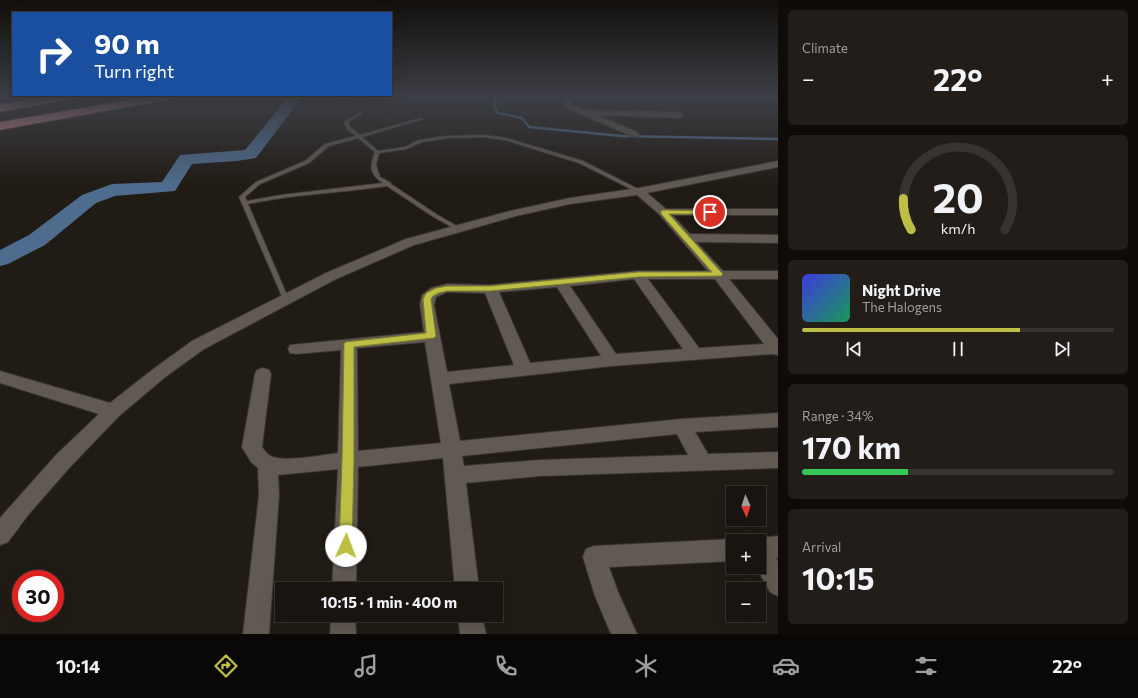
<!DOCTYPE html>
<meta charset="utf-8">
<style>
body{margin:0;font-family:Commissioner,sans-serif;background:#221d19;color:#f1f3f6;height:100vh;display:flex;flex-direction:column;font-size:15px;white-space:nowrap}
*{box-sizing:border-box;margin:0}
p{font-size:13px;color:#9f9e9f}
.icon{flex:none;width:22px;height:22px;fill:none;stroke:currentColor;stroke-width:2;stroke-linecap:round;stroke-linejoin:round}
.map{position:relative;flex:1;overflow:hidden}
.details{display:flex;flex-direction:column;gap:10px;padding:10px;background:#0e0b09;width:360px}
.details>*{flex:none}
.hud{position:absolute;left:12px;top:12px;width:380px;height:84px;border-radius:0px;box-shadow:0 4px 16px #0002,0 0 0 1px #373330;background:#1a4fa0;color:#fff;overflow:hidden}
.needle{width:26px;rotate:177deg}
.buttons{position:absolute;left:726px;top:486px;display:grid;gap:8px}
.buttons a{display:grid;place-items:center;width:40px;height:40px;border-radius:0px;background:#191410;box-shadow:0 4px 16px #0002,0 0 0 1px #373330;font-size:20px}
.speed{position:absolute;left:12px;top:570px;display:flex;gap:8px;font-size:20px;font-weight:700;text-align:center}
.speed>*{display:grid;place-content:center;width:52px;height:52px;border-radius:50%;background:#191410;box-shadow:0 4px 16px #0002,0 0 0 1px #373330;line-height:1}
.speed .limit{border:6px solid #d22;background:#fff;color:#111}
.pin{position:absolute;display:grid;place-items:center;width:34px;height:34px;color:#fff;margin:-17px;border:2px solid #fff;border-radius:50%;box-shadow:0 1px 4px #0007}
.me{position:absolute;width:44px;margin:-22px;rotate:2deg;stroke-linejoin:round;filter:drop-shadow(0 0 3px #0008)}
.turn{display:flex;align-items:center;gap:14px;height:84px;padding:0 16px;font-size:18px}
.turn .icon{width:52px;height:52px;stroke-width:2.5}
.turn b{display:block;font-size:28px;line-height:34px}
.big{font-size:30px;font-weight:700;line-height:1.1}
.details .tile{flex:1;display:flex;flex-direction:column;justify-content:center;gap:6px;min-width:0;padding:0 14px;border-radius:6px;background:#221d19}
.details .dial{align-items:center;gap:0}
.dial svg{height:104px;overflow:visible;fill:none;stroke:#373330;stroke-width:7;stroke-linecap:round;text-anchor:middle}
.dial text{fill:#f1f3f6;stroke:none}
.song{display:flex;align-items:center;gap:12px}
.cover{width:48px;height:48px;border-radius:6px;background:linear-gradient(135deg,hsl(240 70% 55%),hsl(150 70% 35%))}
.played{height:4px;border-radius:2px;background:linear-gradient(90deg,#bcbf43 70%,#373330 70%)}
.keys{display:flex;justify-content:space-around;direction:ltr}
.heat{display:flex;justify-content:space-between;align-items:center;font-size:22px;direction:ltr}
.charge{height:6px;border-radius:3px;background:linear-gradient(90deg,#34c759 34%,#373330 0)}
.trip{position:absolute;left:275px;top:582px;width:228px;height:40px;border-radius:0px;background:#191410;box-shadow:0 4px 16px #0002,0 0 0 1px #373330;font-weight:700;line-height:40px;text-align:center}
.tab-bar{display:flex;height:64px;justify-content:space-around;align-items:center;background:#0a0806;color:#9f9e9f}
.tab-bar .icon{width:28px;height:28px}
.tab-bar .selected{color:#bcbf43}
.tab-bar b{font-size:18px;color:#f1f3f6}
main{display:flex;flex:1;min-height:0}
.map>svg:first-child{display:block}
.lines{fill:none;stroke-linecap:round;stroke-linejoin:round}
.stream{stroke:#4e6c8d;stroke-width:2.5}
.river{fill:#4e6c8d;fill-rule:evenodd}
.lane-casing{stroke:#393532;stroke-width:2}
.street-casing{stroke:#393532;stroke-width:2}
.highway-casing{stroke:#393532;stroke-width:2}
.lane{fill:#605a52;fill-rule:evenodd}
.street{fill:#605a52;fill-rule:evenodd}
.highway{fill:#cb8190;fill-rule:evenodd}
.route{fill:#bcbf43;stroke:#7a7c2c}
</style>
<main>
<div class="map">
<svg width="778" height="634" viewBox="0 0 778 634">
<rect width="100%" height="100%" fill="#211b15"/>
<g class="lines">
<!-- stream -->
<path class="stream" d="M336,97H346
M495,97V108L498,113L522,118L529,127L622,136L778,139"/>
<!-- river -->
<path class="river" d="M288,97H302L256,158L237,161L192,164L175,191L115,196L96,203L45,245L8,264L0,266V250L29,235L82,195L112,184L162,182L180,155L245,150Z"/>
<!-- lane casing -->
<g class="lane-casing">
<path id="lane" d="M361,112H362V114L348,122L350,127L360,135L421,118L423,119L362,137L378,151L405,147L419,140L448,136L484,135L506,138L583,161L642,191L637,192L579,163L505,140L484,137L448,138L422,142L406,149L379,153L376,165L380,177L391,183V184L436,214L462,229L461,230H457L432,216L387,186C341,193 294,194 248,204L289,300L288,301H284L239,197L256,182L305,161L325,144L356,136L347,129L344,122ZM358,138L375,152C369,166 370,175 383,183L281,195L247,201L245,197L260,184L309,163L329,146Z"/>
</g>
<!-- street casing -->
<g class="street-casing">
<path id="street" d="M569,97H578L571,103L584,110L680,112L684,115L680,118L597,115L637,132L639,134L637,136L634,137L566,108L563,103Z
M778,161V167L647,193L666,209H778V215H672L690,234L778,235V243L696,242L723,271H778V279H729L778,339V355L772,354L612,366L449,384L460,441L682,419L778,413V427L695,432L708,454L778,452V468L540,476L466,483L479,589H455L443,458L358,467L356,589H332L338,469L278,475L279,495L269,634H243L259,495L258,468L251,462L242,447L255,374L257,370L263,368L269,370L271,374L262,447C265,451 268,456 273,457C288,462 322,455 338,453L341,350L296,354L290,353L288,349L290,345L424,332L420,305L422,295L431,288L447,284L490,285L638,271H708L659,214L637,195L570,204L516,216L414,245L336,279L204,349L164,378L119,416L70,467L28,515L8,542L0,545V518L56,455L99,414L0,383V371L110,403L152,370L192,341L326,273L406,239L510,211L570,198L639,188ZM634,279L683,349L616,354L570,286ZM648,279H715L764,344L699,348ZM557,287L601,356L530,363L499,292ZM447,292L485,293L514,365L447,372L434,305L436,297ZM425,342L441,443L358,451L357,348ZM677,434L688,455L540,460L464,466L462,456Z
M778,536V558H776L778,561V596L770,592L756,567H759V541H752L759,538Z
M733,539L737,541H733V561L609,567L618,592L637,634H611L595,596L583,557L586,549L594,546Z
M331,615H355L356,634H330Z
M458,615H482L486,634H460Z"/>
</g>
<!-- highway casing -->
<g class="highway-casing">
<path id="highway" d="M46,97H74L72,99L68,100L0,112V104Z
M146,97H172L170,99L166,100L0,130V122Z"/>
</g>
<!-- lane -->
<use href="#lane" class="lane"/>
<!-- street -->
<use href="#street" class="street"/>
<!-- highway -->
<use href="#highway" class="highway"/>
</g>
<!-- sky -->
<linearGradient id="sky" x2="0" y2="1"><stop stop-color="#120f0c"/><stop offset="0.52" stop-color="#3d3f46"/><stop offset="1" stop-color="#3d3f46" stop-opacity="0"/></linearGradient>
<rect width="778" height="186" fill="url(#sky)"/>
<!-- route -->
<path class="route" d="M663,210L713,211V214H669L721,272L723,274L721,276L638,277L490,291H447L439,293L433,296L431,299L436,336L434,338L354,347V460L352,546L350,551L346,552L341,551L339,546L342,460L344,344L345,342L426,333L423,299L426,293L436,288L447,286H490L638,272H712L661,214V211Z"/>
</svg>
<div class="buttons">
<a><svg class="needle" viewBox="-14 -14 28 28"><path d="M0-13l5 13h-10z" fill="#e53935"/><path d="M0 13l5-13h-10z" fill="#9f9e9f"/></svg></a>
<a>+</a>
<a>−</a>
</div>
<div class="speed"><div class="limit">30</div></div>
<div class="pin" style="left:710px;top:212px;background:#d93025"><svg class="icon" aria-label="arrive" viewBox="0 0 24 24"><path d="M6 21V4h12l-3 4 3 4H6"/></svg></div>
<svg class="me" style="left:346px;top:546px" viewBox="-20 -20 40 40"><circle r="19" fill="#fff"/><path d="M0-13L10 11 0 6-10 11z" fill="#bcbf43"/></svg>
<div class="trip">10:15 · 1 min · 400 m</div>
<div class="hud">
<div class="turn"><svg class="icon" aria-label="right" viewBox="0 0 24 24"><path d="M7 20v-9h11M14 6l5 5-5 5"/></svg><div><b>90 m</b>Turn right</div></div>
</div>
</div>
<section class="details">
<div class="tile"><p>Climate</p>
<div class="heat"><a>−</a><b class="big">22°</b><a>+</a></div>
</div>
<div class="tile dial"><svg viewBox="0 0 100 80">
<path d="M14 69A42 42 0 1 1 86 69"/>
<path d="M14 69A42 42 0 0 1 8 45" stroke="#bcbf43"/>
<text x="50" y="56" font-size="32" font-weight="700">20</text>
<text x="50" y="72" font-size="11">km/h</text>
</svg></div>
<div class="tile">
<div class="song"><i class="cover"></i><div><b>Night Drive</b><p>The Halogens</p></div></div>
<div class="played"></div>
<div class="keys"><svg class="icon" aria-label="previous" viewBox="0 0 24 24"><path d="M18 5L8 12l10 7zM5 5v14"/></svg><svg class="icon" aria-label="pause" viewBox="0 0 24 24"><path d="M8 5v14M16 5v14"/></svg><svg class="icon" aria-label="next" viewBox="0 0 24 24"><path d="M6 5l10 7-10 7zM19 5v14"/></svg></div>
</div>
<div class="tile"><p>Range · 34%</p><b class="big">170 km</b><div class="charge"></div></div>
<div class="tile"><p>Arrival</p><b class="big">10:15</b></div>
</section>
</main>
<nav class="tab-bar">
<b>10:14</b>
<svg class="icon selected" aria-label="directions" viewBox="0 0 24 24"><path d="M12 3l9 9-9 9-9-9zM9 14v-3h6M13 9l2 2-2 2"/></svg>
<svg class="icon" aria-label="music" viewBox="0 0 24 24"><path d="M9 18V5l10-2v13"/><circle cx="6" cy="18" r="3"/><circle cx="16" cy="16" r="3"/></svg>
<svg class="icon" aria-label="phone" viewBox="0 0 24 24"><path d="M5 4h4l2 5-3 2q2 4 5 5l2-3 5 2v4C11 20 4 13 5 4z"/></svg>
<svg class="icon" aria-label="climate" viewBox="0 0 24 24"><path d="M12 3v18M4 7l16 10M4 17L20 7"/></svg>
<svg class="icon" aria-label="car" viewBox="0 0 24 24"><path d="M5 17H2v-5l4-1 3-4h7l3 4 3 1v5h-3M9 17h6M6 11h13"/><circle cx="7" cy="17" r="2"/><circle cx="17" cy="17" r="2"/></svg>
<svg class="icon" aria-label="filters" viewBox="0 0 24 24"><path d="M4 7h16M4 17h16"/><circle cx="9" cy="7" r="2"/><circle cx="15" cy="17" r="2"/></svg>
<b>22°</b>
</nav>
